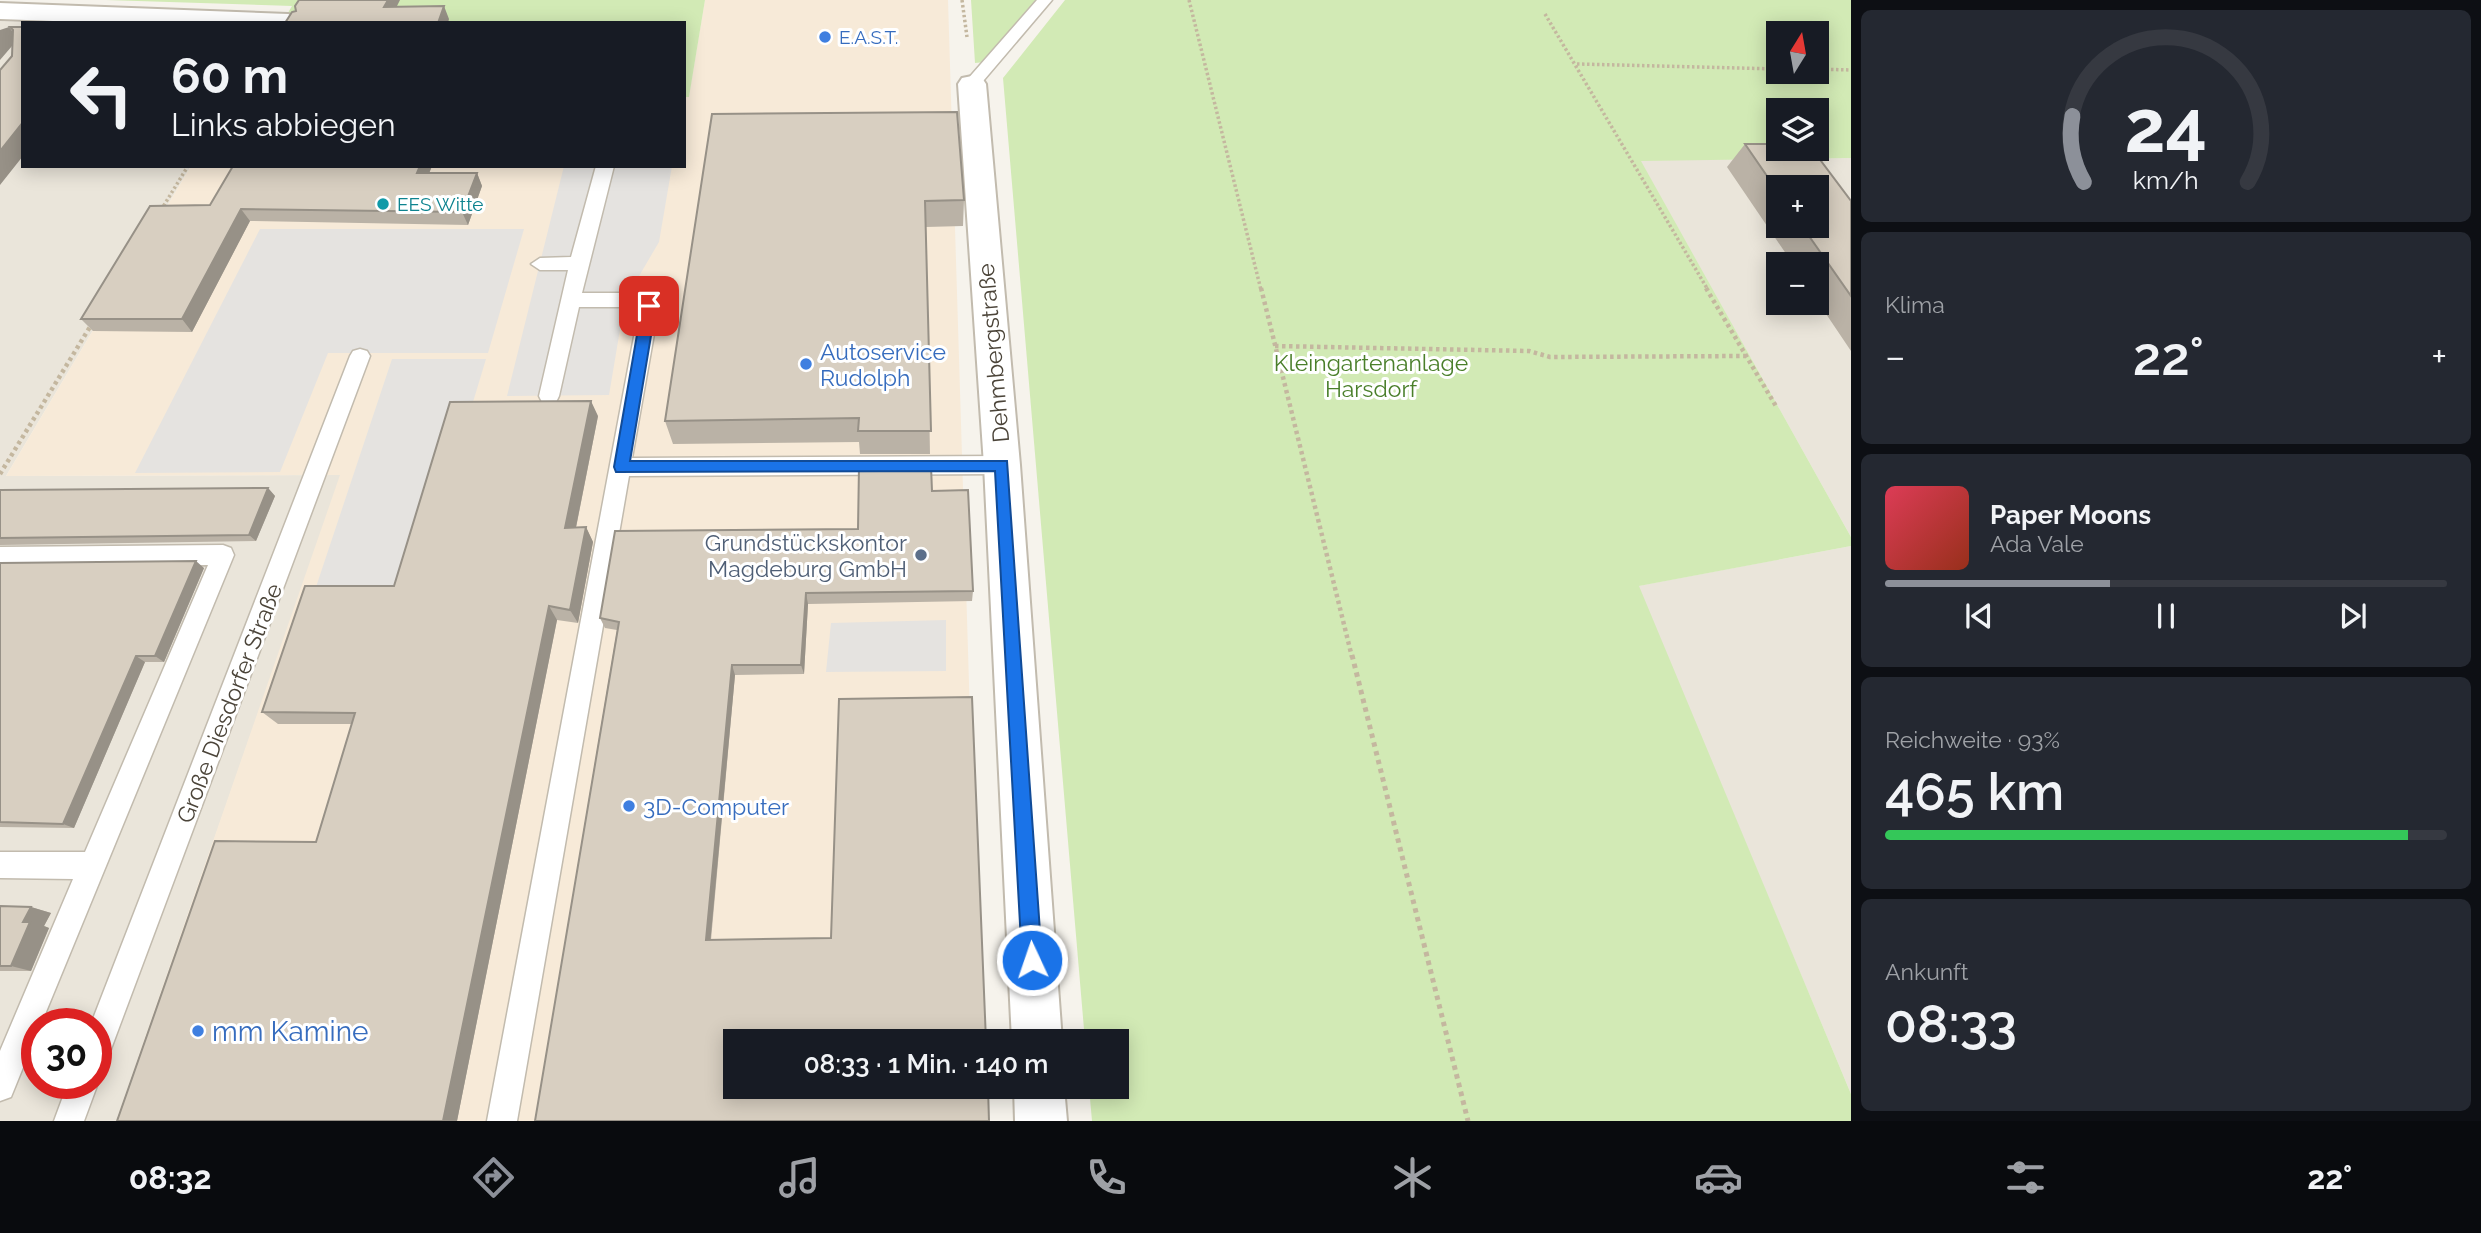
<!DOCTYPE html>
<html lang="de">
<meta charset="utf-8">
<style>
body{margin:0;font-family:Raleway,sans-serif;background:#242831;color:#f1f3f6;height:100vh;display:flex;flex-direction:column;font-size:26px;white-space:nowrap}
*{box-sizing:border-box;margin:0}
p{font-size:23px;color:#9ea1a6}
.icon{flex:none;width:38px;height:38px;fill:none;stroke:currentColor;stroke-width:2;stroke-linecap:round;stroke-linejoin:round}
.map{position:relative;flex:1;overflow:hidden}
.details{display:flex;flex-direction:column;gap:10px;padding:10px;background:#0d0f14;width:630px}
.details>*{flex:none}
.banner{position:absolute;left:21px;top:21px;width:665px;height:147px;border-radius:0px;box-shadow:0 4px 18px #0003;background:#171b24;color:#f1f3f6;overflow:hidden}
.needle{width:46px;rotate:11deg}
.buttons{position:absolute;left:1766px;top:21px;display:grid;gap:14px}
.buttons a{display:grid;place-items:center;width:63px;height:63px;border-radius:0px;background:#171b24;box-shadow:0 4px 18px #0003;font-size:35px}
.speed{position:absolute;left:21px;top:1008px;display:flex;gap:14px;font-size:35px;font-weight:700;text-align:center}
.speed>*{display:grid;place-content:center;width:91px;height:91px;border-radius:50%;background:#171b24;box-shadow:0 4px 18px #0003;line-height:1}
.speed .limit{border:10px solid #d22;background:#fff;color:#111}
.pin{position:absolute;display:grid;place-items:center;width:60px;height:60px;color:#fff;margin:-30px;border-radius:14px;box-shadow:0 4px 10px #0006}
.me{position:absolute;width:77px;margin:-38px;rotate:357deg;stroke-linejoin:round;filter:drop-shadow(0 0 5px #0008)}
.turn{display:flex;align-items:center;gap:24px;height:147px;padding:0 35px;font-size:32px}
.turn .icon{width:91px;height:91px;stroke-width:2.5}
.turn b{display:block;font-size:49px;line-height:60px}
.big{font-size:52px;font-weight:600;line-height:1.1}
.details .tile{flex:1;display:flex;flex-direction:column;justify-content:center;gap:10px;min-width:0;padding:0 24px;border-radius:10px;background:#242831}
.details .dial{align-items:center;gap:0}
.dial svg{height:182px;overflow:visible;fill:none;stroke:#363941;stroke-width:7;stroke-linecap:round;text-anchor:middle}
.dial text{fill:#f1f3f6;stroke:none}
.song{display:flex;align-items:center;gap:21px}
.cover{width:84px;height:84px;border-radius:10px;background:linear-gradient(135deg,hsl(350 70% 55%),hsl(10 70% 35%))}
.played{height:7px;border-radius:4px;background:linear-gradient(90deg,#8c9099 40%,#363941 40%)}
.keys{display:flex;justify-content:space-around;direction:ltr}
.heat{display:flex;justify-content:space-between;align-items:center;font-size:38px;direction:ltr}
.charge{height:10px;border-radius:5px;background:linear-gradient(90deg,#34c759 93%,#363941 0)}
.trip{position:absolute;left:723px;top:1029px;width:406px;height:70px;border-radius:0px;background:#171b24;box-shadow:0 4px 18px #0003;font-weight:600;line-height:70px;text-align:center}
.tabs{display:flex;height:112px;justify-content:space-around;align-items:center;background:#090b0e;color:#9ea1a6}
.tabs .icon{width:49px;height:49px}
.tabs .current{color:#8c9099}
.tabs b{font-size:32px;color:#f1f3f6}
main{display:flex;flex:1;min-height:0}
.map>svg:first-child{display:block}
.residential{fill:#eae5da;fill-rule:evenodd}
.commercial{fill:#f7ead8}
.green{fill:#d2eab5;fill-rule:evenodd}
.parking{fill:#e5e3e0}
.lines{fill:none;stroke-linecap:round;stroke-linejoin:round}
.lane-casing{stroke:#c2bbae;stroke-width:3}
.street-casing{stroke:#c2bbae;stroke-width:4}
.path-far2{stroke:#c4b79f;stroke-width:3.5;stroke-dasharray:2.5 2.5;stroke-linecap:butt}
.path-far1{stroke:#c4b79f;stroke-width:4.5;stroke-dasharray:3.5 3.5;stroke-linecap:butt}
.path{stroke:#c4b79f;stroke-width:5;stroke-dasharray:4.5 4.5;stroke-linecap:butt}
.lane{fill:#fff;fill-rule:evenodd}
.street{fill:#fff;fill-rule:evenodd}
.wall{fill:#bab2a6;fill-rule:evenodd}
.shaded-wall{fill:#979187}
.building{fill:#d8cfc1;stroke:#979187;stroke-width:2}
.route{fill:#1a73e8;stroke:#114b97;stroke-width:2}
.shop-dot{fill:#3f7fe0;stroke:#fff;stroke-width:2.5}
.culture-dot{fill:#0f9aa8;stroke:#fff;stroke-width:2.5}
.service-dot{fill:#5c6f8a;stroke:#fff;stroke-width:2.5}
.labels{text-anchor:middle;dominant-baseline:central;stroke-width:6;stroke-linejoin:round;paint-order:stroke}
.far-shop-label{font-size:19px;fill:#366cbe;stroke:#fff;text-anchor:start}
.far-culture-label{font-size:19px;fill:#0d838f;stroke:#fff;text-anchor:start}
.shop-label{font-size:23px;fill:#366cbe;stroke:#fff;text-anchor:start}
.street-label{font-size:23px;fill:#4b4439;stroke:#fff}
.park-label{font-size:23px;fill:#4a7f2a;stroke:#fff}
.service-label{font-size:23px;fill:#4e5e75;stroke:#fff;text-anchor:end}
.near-shop-label{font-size:28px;fill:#366cbe;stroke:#fff;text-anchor:start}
</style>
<main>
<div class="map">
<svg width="1851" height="1121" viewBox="0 0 1851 1121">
<rect width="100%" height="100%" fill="#f6f3ec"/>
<!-- residential -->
<path class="residential" d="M0,21L47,23H23V166H191L6,476L341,475L116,1121H0ZM37,1024H96V1083H37Z
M1851,158V537L1640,160ZM1778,187H1816V226H1778ZM1778,264H1816V303H1778Z
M1851,546V1094L1638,586Z"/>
<!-- commercial -->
<path class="commercial" d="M705,0H948L980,1041H735V1087L982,1121H116L340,475L6,476L191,166H684V97L689,96Z"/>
<!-- green -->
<path class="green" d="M106,0H705L689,97H684V23H282L292,6Z
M971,0H1037L985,62L975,63Z
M1065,0H1851V158L1641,161L1851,537V546L1639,586L1851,1094V1121H1092L1089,1087H1116V1041H1085L1003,78ZM1778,33H1816V72H1778ZM1778,110H1816V149H1778Z"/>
<!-- parking -->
<path class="parking" d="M564,166H672L659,242L625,300L609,395L507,396Z
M260,229H524L488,353H328L280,472L135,473Z
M392,359H486L470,412L403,586L316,587Z
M946,620V671L826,672L831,623Z"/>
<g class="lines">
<!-- lane casing -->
<g class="lane-casing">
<path id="lane" d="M1037,0H1052L978,87H966V81Z
M596,166H614L582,293H625L656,301L659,306L632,458L1002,456L1010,459L1013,465L1010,471L1002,474L629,476L517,1121H487L639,310L625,307H579L559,396L556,402H542L539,396L568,270H540L531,264L540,258L571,257Z
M360,349L367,351L370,356L111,1049L106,1059L96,1064V1024H91L350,356L353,351Z
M223,545L231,548L234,555L41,1024H37V1033L11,1097L0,1101V1051L73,879L0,878V852H85L208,565L0,567V547Z
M96,1079L98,1083L84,1121H54L68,1083H96Z"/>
</g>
<!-- street casing -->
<g class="street-casing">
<path id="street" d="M0,3L288,14L297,17L301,22L106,23L0,19Z
M972,76L982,78L986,84L1020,465L1062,1041H1012L984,465L958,84L962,78Z
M1014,1087H1064L1067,1121H1015Z"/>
</g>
<!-- path-far2 -->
<path class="path-far2" d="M962,0L967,37
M1189,0L1261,290
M1545,14L1708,290
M1577,64L1778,69
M1816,69L1851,70
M161,210L188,166"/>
<!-- path-far1 -->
<path class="path-far1" d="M1261,288L1352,657
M1706,288L1777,408
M1275,346L1529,351L1550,357L1746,356
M0,474L93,322"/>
<!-- path -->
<path class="path" d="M1352,655L1468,1121"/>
<!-- lane -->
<use href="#lane" class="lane"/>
<!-- street -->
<use href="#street" class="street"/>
</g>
<!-- wall -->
<path class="wall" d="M712,114L964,200L963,226L926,227L930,454H860L859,442L673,444L665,421Z
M1745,144L1851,201V351L1816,299V264H1793L1727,167ZM1778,187L1816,226H1778Z
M233,166H432L429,173H477L482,186L468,225L250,221L192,332L93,331L81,319L210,205Z
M598,416L576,528L586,527L593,542L578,623L557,620L457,1121H117L316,842L352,724H278L262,712L394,586Z
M268,488L275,496L256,541L0,545V490Z
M932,491L973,591L972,601L808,604L804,674L735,675L711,940L986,1041L535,1121L617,630L605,628L600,618L858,529Z
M0,563L204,568L164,662H145L74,828L0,827Z
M0,906L31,907L51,913L44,926L49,928L31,971H0Z"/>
<!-- shaded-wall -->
<path class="shaded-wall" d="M388,0H400L390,20L384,7Z
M444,6L449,19L448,23H438Z
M9,27L22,43L12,46L0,60V30Z
M23,122V156L0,185V151Z
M420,166H432L424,186L417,173Z
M477,173L482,186L468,225L462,212Z
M241,209L250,221L192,332L182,319Z
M591,401L598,416L573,542L565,528Z
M268,488L275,496L256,541L249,535Z
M586,527L593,542L578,623L570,610Z
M196,561L204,568L164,662L155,656Z
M806,593L808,604L804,674L801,665Z
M549,606L557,620L457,1121H443Z
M136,656L145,662L74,828L63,824Z
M732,665L735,675L710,945L706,940Z
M31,907L51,913L44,926L49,928L31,971L11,966L23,922Z"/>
<!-- building -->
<path class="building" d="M299,0H388L384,7L444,6L438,23H285L292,12L296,11L295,6Z
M10,27H23V122L0,151V70L12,56L13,30Z
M957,112L964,200L925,201L931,431H858L859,418L665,421L712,114Z
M1745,144H1778V149H1812L1851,201V296L1802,226H1816V187H1778V192Z
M233,166H420L417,173H477L462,212L241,209L182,319H81L150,206L210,205Z
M591,401L565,528L586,527L570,610L549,606L443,1121H117L215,841L316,842L355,713L262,712L305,586H394L450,402Z
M859,466H931L932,491L968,490L973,591L806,593L801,665H732L706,940L831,938L839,699L972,697L986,1041H735V1087H988L989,1121H535L619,622L600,618L615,531L858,529Z
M268,488L249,535L0,538V490Z
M196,561L155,656H136L63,824L0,822V563Z
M0,906L31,907L23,922H30L11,966H0Z"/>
<!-- route -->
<path class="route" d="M649,301L656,306L630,461H1007L1042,960L1039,967L1032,970L1025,967L1022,960L995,471L616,472L614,467L642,306Z"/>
<!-- markers -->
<g class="shop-dot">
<circle cx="825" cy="37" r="7"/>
<circle cx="806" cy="364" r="7"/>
<circle cx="629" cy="806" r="7"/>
<circle cx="198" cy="1031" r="7"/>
</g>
<circle class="culture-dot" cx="383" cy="204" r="7"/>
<circle class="service-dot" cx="921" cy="555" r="7"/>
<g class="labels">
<!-- far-shop labels -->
<g class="far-shop-label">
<text x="839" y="37">E.A.S.T.</text>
</g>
<!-- far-culture labels -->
<g class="far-culture-label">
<text x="397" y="204">EES Witte</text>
</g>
<!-- shop labels -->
<g class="shop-label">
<text x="820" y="351">Autoservice<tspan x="820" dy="26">Rudolph</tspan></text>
<text x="643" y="806">3D-Computer</text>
</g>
<!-- street labels -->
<g class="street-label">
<text transform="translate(993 353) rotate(-95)">Dehmbergstraße</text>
<text transform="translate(229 703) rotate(-69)">Große Diesdorfer Straße</text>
</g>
<!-- park labels -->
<g class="park-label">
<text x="1371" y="362">Kleingartenanlage<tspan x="1371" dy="26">Harsdorf</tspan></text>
</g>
<!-- service labels -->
<g class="service-label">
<text x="907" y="542">Grundstückskontor<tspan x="907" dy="26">Magdeburg GmbH</tspan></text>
</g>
<!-- near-shop labels -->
<g class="near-shop-label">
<text x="212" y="1031">mm Kamine</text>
</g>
</g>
</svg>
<div class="buttons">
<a><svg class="needle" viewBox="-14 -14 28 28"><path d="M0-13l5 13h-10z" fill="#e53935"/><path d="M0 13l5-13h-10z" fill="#9ea1a6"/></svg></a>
<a><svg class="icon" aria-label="layers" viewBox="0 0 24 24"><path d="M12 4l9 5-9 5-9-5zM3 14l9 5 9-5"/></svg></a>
<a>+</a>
<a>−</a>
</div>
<div class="speed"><div class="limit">30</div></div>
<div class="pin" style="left:649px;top:306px;background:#d93025"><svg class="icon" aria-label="arrive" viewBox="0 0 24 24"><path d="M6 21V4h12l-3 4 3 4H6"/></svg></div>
<svg class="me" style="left:1032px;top:960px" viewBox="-20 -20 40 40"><circle r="17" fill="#1a73e8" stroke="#fff" stroke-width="3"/><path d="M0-11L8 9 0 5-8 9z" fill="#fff"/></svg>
<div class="trip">08:33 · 1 Min. · 140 m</div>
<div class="banner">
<div class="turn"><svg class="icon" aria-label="left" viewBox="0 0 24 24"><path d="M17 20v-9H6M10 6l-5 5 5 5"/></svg><div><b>60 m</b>Links abbiegen</div></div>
</div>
</div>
<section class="details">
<div class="tile dial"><svg viewBox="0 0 100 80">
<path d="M14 69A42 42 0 1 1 86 69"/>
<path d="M14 69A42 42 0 0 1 9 40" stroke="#8c9099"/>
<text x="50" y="56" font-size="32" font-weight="700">24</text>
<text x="50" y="72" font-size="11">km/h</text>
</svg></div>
<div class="tile"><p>Klima</p>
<div class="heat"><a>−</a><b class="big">22°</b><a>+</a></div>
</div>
<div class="tile">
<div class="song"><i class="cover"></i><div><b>Paper Moons</b><p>Ada Vale</p></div></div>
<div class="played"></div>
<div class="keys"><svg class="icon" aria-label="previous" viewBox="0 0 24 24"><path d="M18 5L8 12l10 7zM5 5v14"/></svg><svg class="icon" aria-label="pause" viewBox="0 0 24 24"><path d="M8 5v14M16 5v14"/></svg><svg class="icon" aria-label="next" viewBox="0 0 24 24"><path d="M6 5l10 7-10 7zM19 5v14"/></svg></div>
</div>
<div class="tile"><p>Reichweite · 93%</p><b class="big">465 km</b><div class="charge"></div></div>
<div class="tile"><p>Ankunft</p><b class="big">08:33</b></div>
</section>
</main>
<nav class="tabs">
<b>08:32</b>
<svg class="icon current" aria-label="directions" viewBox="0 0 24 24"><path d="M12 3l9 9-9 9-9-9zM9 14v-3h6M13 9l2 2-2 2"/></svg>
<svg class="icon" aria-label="music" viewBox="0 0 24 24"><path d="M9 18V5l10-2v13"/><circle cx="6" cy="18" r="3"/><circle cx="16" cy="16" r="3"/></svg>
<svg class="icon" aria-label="phone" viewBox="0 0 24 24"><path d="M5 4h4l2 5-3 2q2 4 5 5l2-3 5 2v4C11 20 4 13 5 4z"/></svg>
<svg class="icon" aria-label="climate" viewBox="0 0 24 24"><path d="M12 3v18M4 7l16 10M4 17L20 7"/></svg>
<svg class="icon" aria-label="car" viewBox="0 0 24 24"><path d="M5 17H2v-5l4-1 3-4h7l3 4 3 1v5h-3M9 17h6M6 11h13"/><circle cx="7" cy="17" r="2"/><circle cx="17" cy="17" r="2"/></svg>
<svg class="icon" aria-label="filters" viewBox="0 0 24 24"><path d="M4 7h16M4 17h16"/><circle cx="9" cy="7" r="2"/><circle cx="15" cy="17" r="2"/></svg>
<b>22°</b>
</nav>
